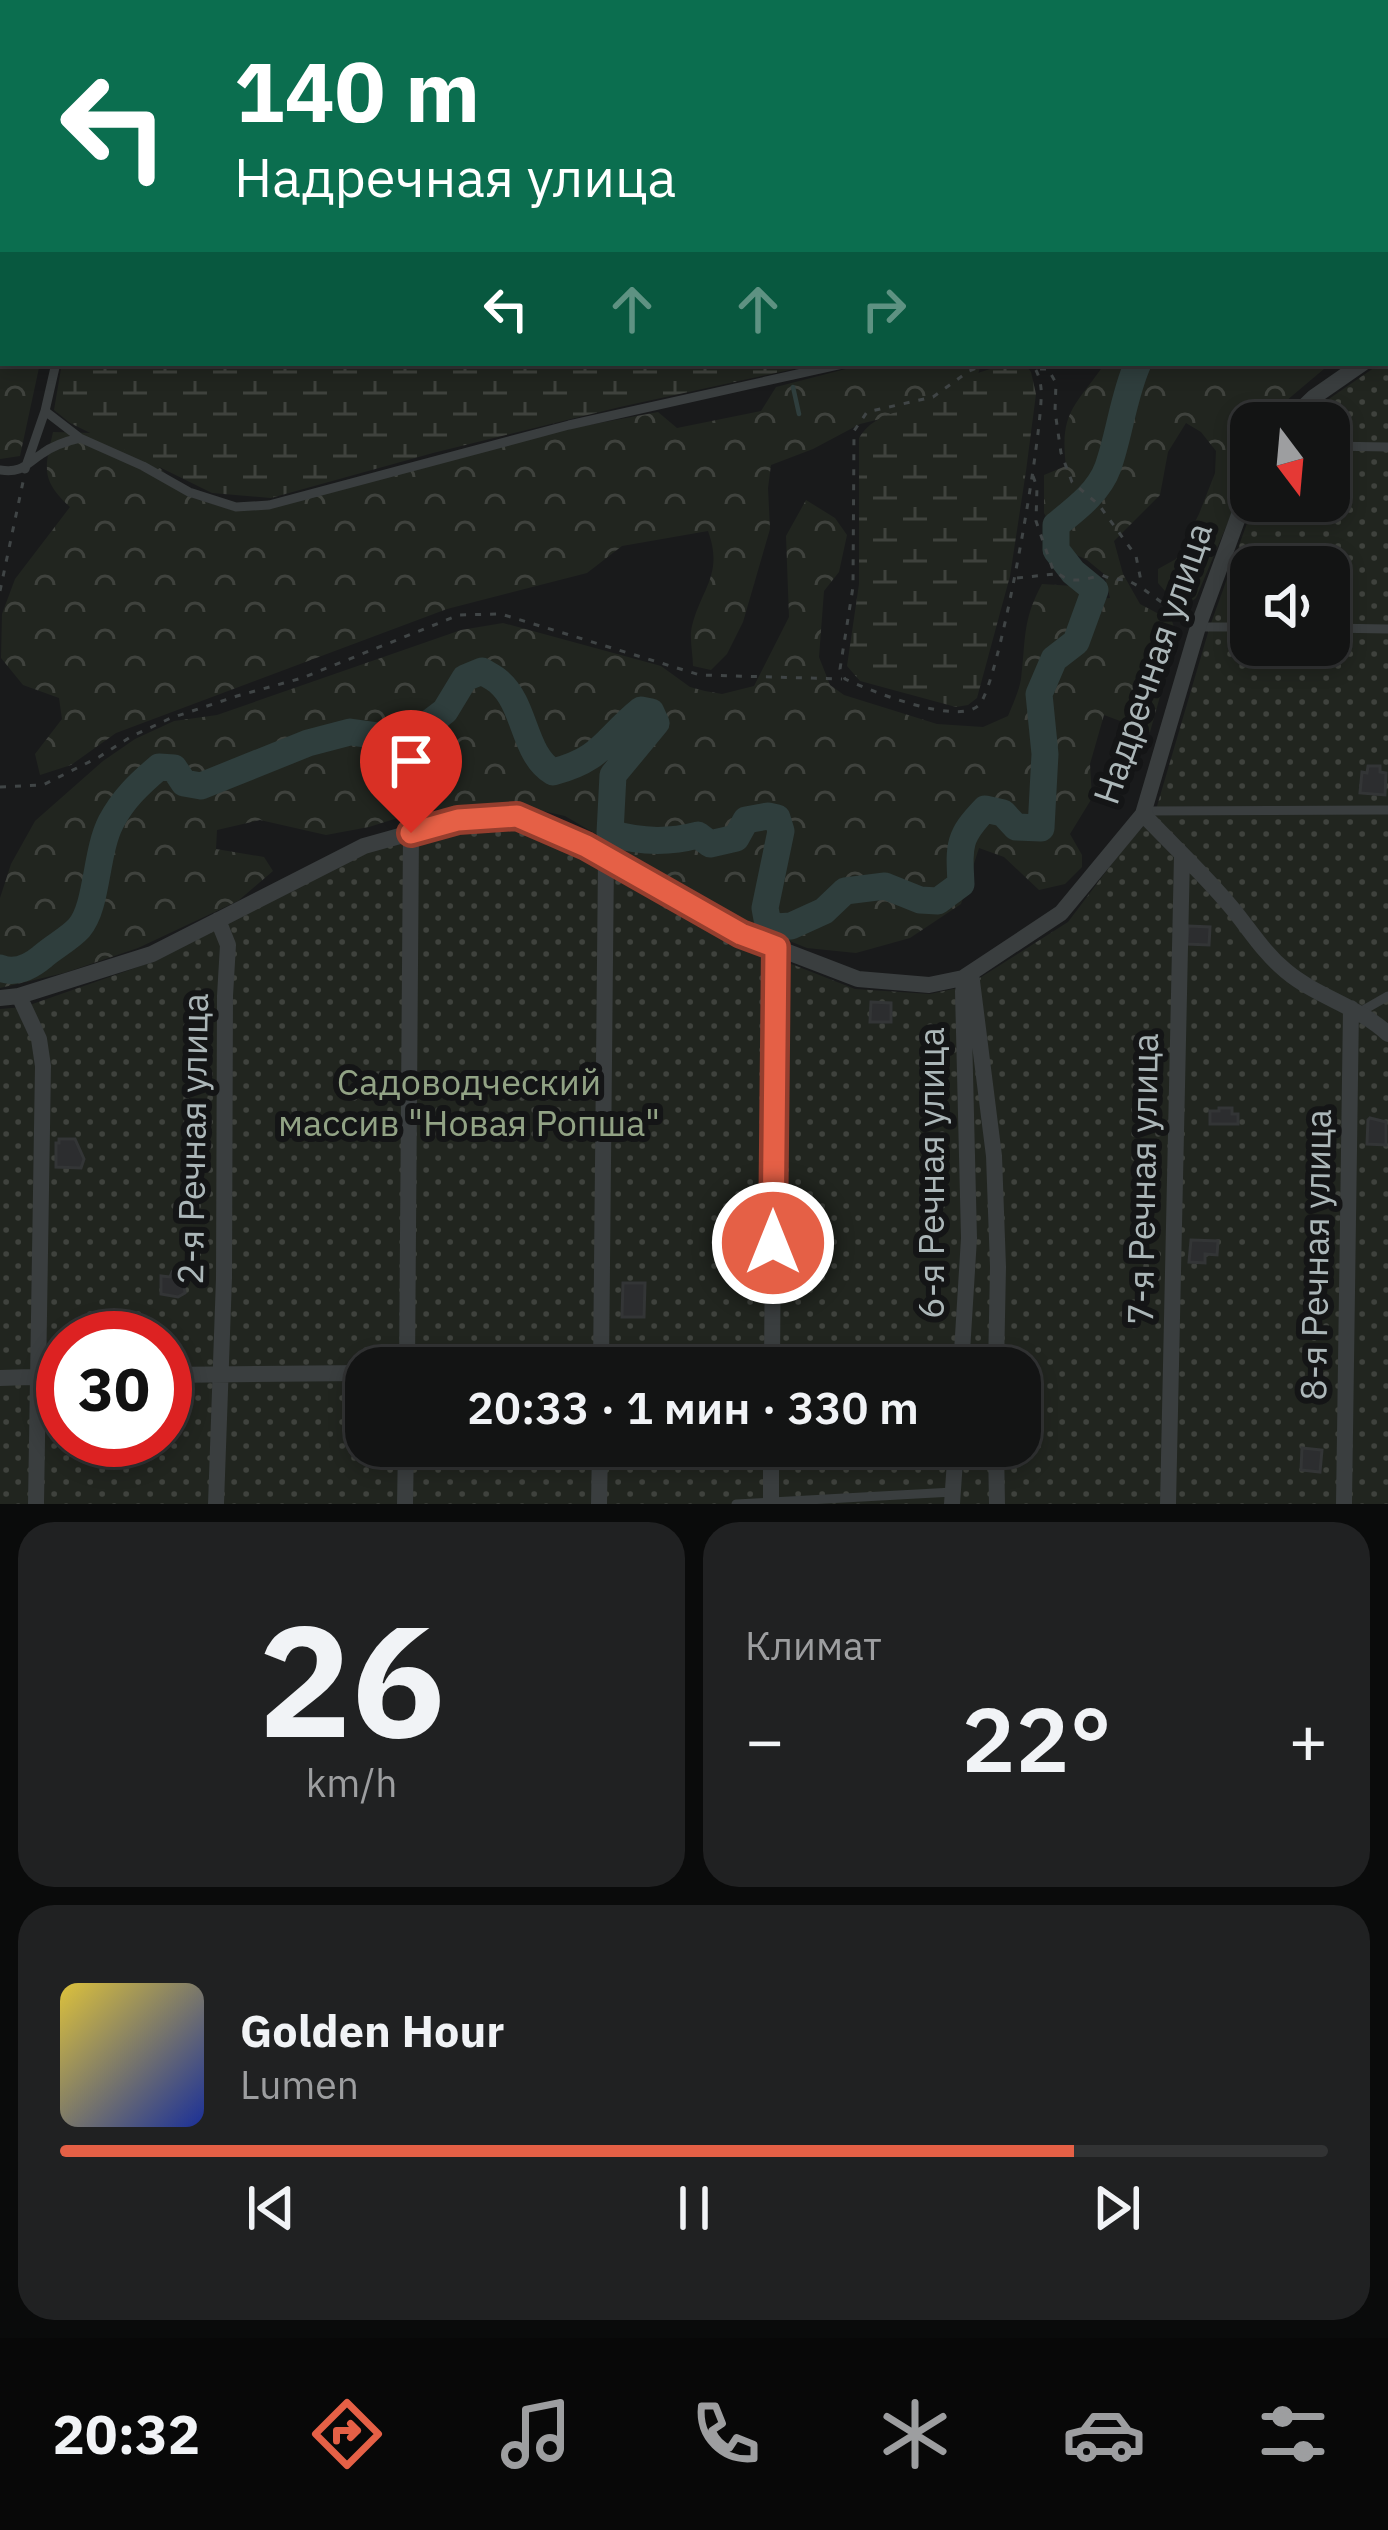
<!DOCTYPE html>
<html lang="ru">
<meta charset="utf-8">
<style>
body{margin:0;font-family:"IBM Plex Sans",sans-serif;background:#202122;color:#f1f3f6;height:100vh;display:flex;flex-direction:column;font-size:45px;white-space:nowrap}
*{box-sizing:border-box;margin:0}
p{font-size:39px;color:#9d9ea0}
.icon{flex:none;width:66px;height:66px;fill:none;stroke:currentColor;stroke-width:2;stroke-linecap:round;stroke-linejoin:round}
.map{position:relative;height:1504px;overflow:hidden}
.details{display:flex;flex-direction:column;gap:18px;padding:18px;background:#0a0b0b;flex:1}
.details>*{flex:none}
.top-card{position:absolute;left:0px;top:0px;width:1389px;height:366px;box-shadow:0 6px 18px #0003,0 0 0 3px #323334;background:#0b6e4f;color:#fff;overflow:hidden}
.needle{width:78px;rotate:164deg}
.controls{position:absolute;left:1230px;top:402px;display:grid;gap:24px}
.controls a{display:grid;place-items:center;width:120px;height:120px;border-radius:24px;background:#131414;box-shadow:0 6px 18px #0003,0 0 0 3px #323334;font-size:60px}
.speed{position:absolute;left:36px;top:1311px;display:flex;gap:24px;font-size:60px;font-weight:700;text-align:center}
.speed>*{display:grid;place-content:center;width:156px;height:156px;border-radius:50%;background:#131414;box-shadow:0 6px 18px #0003,0 0 0 3px #323334;line-height:1}
.speed .limit{border:18px solid #d22;background:#fff;color:#111}
.pin{position:absolute;display:grid;place-items:center;width:102px;height:102px;color:#fff;margin:-123px -51px;border-radius:50% 50% 50% 0;rotate:-45deg;box-shadow:0 0 12px #0007}
.pin .icon{rotate:45deg}
.me{position:absolute;width:132px;margin:-66px;rotate:0deg;stroke-linejoin:round;filter:drop-shadow(0 0 9px #0008)}
.turn{display:flex;align-items:center;gap:42px;height:252px;padding:0 36px;font-size:54px}
.turn .icon{width:156px;height:156px;stroke-width:2.5}
.turn b{display:block;font-size:84px;line-height:102px}
.lanes{display:flex;align-items:center;height:114px;padding:0 36px;background:#0003;justify-content:center;gap:60px;direction:ltr}
.lanes .off{opacity:.35}
.big{font-size:90px;font-weight:600;line-height:1.1}
.details .card{flex:1;display:flex;flex-direction:column;justify-content:center;gap:18px;min-width:0;padding:0 42px;border-radius:36px;background:#202122}
.details .dial{align-items:center;gap:0}
.dial b{font-size:156px;line-height:1}
.song{display:flex;align-items:center;gap:36px}
.cover{width:144px;height:144px;border-radius:18px;background:linear-gradient(135deg,hsl(50 70% 55%),hsl(230 70% 35%))}
.played{height:12px;border-radius:6px;background:linear-gradient(90deg,#e56046 80%,#323334 80%)}
.keys{display:flex;justify-content:space-around;direction:ltr}
.heat{display:flex;justify-content:space-between;align-items:center;font-size:66px;direction:ltr}
.details .tiles{flex:1;display:grid;gap:18px;grid-template-columns:1fr 1fr}
.card:last-child{grid-column:span 2}
.trip{position:absolute;left:345px;top:1347px;width:696px;height:120px;border-radius:36px;background:#131414;box-shadow:0 6px 18px #0003,0 0 0 3px #323334;font-weight:600;line-height:120px;text-align:center}
.tabs{display:flex;height:192px;justify-content:space-around;align-items:center;background:#080808;color:#9d9ea0}
.tabs .icon{width:84px;height:84px}
.tabs .active{color:#e56046}
.tabs b{font-size:54px;color:#f1f3f6}
.map>svg:first-child{display:block}
.forest{fill:url(#forest-crowns)}
.wetland{fill:url(#wetland-marsh)}
.garden{fill:url(#garden-dots);fill-rule:evenodd}
.lines{fill:none;stroke-linecap:round;stroke-linejoin:round}
.stream{stroke:#2f3e3d;stroke-width:4.5}
.river{stroke:#2f3e3d;stroke-width:27}
.building{fill:#2c2d2f;stroke:#333536;stroke-width:3}
.path{stroke:#404546;stroke-width:3;stroke-dasharray:6 9;stroke-linecap:butt}
.lane{stroke:#3a3e3f;stroke-width:9}
.street{stroke:#3a3e3f;stroke-width:16}
.secondary{stroke:#484d4f;stroke-width:24}
.route-casing{stroke:#953e2e;stroke-width:30}
.route{stroke:#e56046;stroke-width:21}
.labels{text-anchor:middle;dominant-baseline:central;stroke-width:12;stroke-linejoin:round;paint-order:stroke}
.street-label{font-size:36px;fill:#acb7b9;stroke:#141516}
.park-label{font-size:36px;fill:#92a385;stroke:#141516}
</style>
<div class="map">
<svg width="1388" height="1504" viewBox="0 0 1388 1504">
<defs>
<pattern id="forest-crowns" width="20" height="18" patternUnits="userSpaceOnUse" patternTransform="scale(3)"><rect width="20" height="18" fill="#21251f"/><path d="M2 6a3 3 0 1 1 6 0M12 15a3 3 0 1 1 6 0" fill="none" stroke="#3f423d"/></pattern>
<pattern id="wetland-marsh" width="20" height="14" patternUnits="userSpaceOnUse" patternTransform="scale(3)"><rect width="20" height="14" fill="#21251f"/><path d="M1 5h8M5 5V1M11 12h8M15 12V8" fill="none" stroke="#3f423d"/></pattern>
<pattern id="garden-dots" width="8" height="8" patternUnits="userSpaceOnUse" patternTransform="scale(3)"><rect width="8" height="8" fill="#21251f"/><path d="M2 2h.1M6 6h.1" fill="none" stroke="#3f423d" stroke-width="1.8" stroke-linecap="round"/></pattern>
</defs>
<rect width="100%" height="100%" fill="#191a1b"/>
<!-- forest -->
<path class="forest" d="M3,254V363H40L20,456L0,459V268Z
M869,363H981L978,375L929,407L860,424L813,449L771,465L768,488L770,529L743,622L727,654L711,670L693,666C693,654 689,638 692,626C701,589 724,574 708,531L622,546L587,573L447,609L116,733L71,765L40,775L35,754L62,719L59,698L23,685L1,658L2,614L15,579L70,507C40,479 45,468 53,432L92,433L144,452L188,496L235,511L567,429L658,412L677,428L761,411L776,387Z
M1105,363H1331L1260,423H1251V452L1236,503L1196,598L1181,609L1158,583V569L1176,559L1199,514L1215,473L1216,451L1201,432L1186,423L1168,452L1160,495L1114,541L1123,574L1140,604L1172,621L1177,636L1150,732L1104,715L1090,764L1092,798L1070,834L1082,855V867L1065,884L1039,890L1004,857L979,848L961,904L910,938L856,953L807,948L757,928L565,816L521,806L423,810L369,827L326,835L260,820L217,830L216,849L264,857L273,871L238,901L138,948L64,973L0,988V898L11,864L35,821L103,761L135,739L174,721L217,715L461,630L503,623L661,666L690,687L705,691L722,694L754,686L789,617L786,536L806,500L835,518L847,535L839,572L824,591L819,657L830,685L844,695L937,724L983,727L1008,716C1013,704 1019,691 1021,679C1026,639 1022,621 1042,584L1073,586L1086,600L1110,598L1104,574L1087,560L1064,549L1044,513V475L1066,466C1059,410 1077,405 1105,363Z"/>
<!-- wetland -->
<path class="wetland" d="M139,0H999L998,3H138Z
M62,363H821L620,407L433,453L271,498L212,493L70,423L54,410Z
M1024,363L1031,372L1036,394L1026,471L1010,576L977,698L968,705L956,707L860,681L847,666L859,584V438C876,410 908,412 935,400C947,394 956,384 968,378C986,368 1004,365 1024,363Z"/>
<!-- garden -->
<path class="garden" d="M1388,358V1504H0V1009L24,1007L155,961L365,852L458,829L516,823L738,943L855,989L930,994L967,986L1068,922L1120,853L1155,813L1210,626L1255,501H1329V423H1302L1323,403L1381,363H1386ZM1251,567H1329V645H1251ZM63,1338H165V1440H63ZM366,1368H1020V1446H366Z"/>
<g class="lines">
<!-- stream -->
<path class="stream" d="M515,0V3
M1028,3L1029,0
M1280,3L1281,0
M787,363L788,366
M793,387L799,414"/>
<!-- river -->
<path class="river" d="M1386,214L1388,213
M0,968C15,974 30,967 42,957C53,947 69,939 79,928C98,906 95,853 111,822C123,799 139,784 159,767L174,768L184,783L201,786L308,743L350,732L407,740L445,711L465,678L482,671C488,675 494,677 499,682C526,705 523,754 553,772C603,759 605,739 641,710L651,712L656,723L613,775L610,833C639,842 668,843 698,835L710,844L736,838L746,820L768,816L777,818L781,831L765,908L767,919L775,927L791,926L824,911L845,891L885,886L920,900L938,901L961,884C959,845 958,837 985,809L1003,813L1016,827L1041,828L1045,754L1039,694L1054,659L1076,642L1095,590L1073,572L1056,550V525C1076,509 1099,492 1108,467C1120,433 1123,397 1138,363"/>
</g>
<!-- building -->
<path class="building" d="M1368,766H1380V772L1386,773L1385,795L1360,793L1362,772L1367,773Z
M1188,926L1210,927L1209,945L1187,944Z
M871,1002L891,1003V1022H870Z
M1219,1108H1232V1114H1238V1124H1210V1111H1219Z
M1370,1118L1386,1122V1145L1367,1144L1368,1120Z
M59,1139H75L84,1159L81,1168L56,1167V1143H59Z
M1191,1240L1218,1241L1217,1255L1205,1254V1263L1189,1262Z
M172,1272L183,1276L185,1293L178,1297L161,1294V1276L170,1277Z
M623,1283H645L644,1317H622Z
M1302,1448L1322,1450L1320,1472L1301,1470Z"/>
<g class="lines">
<!-- path -->
<path class="path" d="M989,363L969,371L933,397L867,412L854,431L853,587L840,669L845,679C871,691 954,725 978,706C999,691 1045,423 1041,388C1040,378 1037,370 1031,363
M1040,369H1048L1056,383L1055,411L1061,453L1072,482L1099,505L1136,556L1142,586
M1033,476L1037,487L1036,521L1052,567C1067,586 1082,580 1102,575L1111,579L1127,580L1142,588L1186,620
M1017,578L1055,574
M0,591L23,482
M0,787L43,785L99,757L132,736L171,718L237,696L302,678L459,615L501,614L700,675L842,679"/>
<!-- lane -->
<path class="lane" d="M132,3L133,0
M1009,3V0
M1043,3V0
M1386,11L1388,9
M45,411L80,438L143,466L189,492L236,507L269,505L569,425L847,363
M1329,446L1388,447
M25,469L45,411L56,363
M0,470C22,474 27,463 43,453C54,445 67,441 80,438
M1198,627H1251
M1329,628L1388,629
M1144,811L1388,810
M1360,1012L1388,996
M736,1504L953,1492"/>
<!-- street -->
<path class="street" d="M1386,347L1388,346
M1287,423L1314,397L1363,363
M1143,814C1172,845 1205,875 1232,908C1250,930 1264,953 1286,971C1317,997 1358,1006 1388,1034
M971,973L994,1156L998,1267L996,1368
M19,996L39,1039L43,1066L36,1504
M0,998L19,996L152,954L364,846L457,820L517,816L586,846L741,934L858,979L929,985L963,978L1061,913L1143,814L1198,627L1251,482
M407,1368L411,833
M601,1368L606,858
M772,1368L775,947
M961,1368L969,1238L963,991
M165,1375L366,1373
M0,1378L63,1376
M996,1446L997,1504
M216,1504L224,1278L225,996L228,945L218,920
M405,1504L406,1446
M599,1504L600,1446
M771,1504V1446
M952,1504L956,1446
M1168,1504L1182,855
M1344,1504L1351,1008"/>
<!-- secondary -->
<path class="secondary" d="M27,3V0
M0,138L3,123"/>
</g>
<g class="lines">
<!-- route casing -->
<g class="route-casing">
<path id="route" d="M411,833L458,820L517,816L586,846L741,934L776,947L773,1243"/>
</g>
<!-- route -->
<use href="#route" class="route"/>
</g>
<g class="labels">
<!-- street labels -->
<g class="street-label">
<text transform="translate(1152 663) rotate(-71)">Надречная улица</text>
<text transform="translate(192 1139) rotate(-89)">2-я Речная улица</text>
<text transform="translate(930 1173) rotate(-90)">6-я Речная улица</text>
<text transform="translate(1142 1179) rotate(-89)">7-я Речная улица</text>
<text transform="translate(1315 1255) rotate(-89)">8-я Речная улица</text>
</g>
<!-- park labels -->
<g class="park-label">
<text x="469" y="1081">Садоводческий<tspan x="469" dy="41">массив "Новая Ропша"</tspan></text>
</g>
</g>
</svg>
<div class="controls">
<a><svg class="needle" viewBox="-14 -14 28 28"><path d="M0-13l5 13h-10z" fill="#e53935"/><path d="M0 13l5-13h-10z" fill="#9d9ea0"/></svg></a>
<a><svg class="icon" aria-label="sound" viewBox="0 0 24 24"><path d="M4 9h4l5-4v14l-5-4H4zM17 9q2 3 0 6"/></svg></a>
</div>
<div class="speed"><div class="limit">30</div></div>
<div class="pin" style="left:411px;top:833px;background:#d93025"><svg class="icon" aria-label="arrive" viewBox="0 0 24 24"><path d="M6 21V4h12l-3 4 3 4H6"/></svg></div>
<svg class="me" style="left:773px;top:1243px" viewBox="-20 -20 40 40"><circle r="17" fill="#e56046" stroke="#fff" stroke-width="3"/><path d="M0-11L8 9 0 5-8 9z" fill="#fff"/></svg>
<div class="trip">20:33 · 1 мин · 330 m</div>
<div class="top-card">
<div class="turn"><svg class="icon" aria-label="left" viewBox="0 0 24 24"><path d="M17 20v-9H6M10 6l-5 5 5 5"/></svg><div><b>140 m</b>Надречная улица</div></div>
<div class="lanes"><svg class="icon" aria-label="left" viewBox="0 0 24 24"><path d="M17 20v-9H6M10 6l-5 5 5 5"/></svg><svg class="icon off" aria-label="ahead" viewBox="0 0 24 24"><path d="M12 20V5M6 11l6-6 6 6"/></svg><svg class="icon off" aria-label="ahead" viewBox="0 0 24 24"><path d="M12 20V5M6 11l6-6 6 6"/></svg><svg class="icon off" aria-label="right" viewBox="0 0 24 24"><path d="M7 20v-9h11M14 6l5 5-5 5"/></svg></div>
</div>
</div>
<section class="details">
<div class="tiles">
<div class="card dial"><b>26</b><p>km/h</p></div>
<div class="card"><p>Климат</p>
<div class="heat"><a>−</a><b class="big">22°</b><a>+</a></div>
</div>
<div class="card">
<div class="song"><i class="cover"></i><div><b>Golden Hour</b><p>Lumen</p></div></div>
<div class="played"></div>
<div class="keys"><svg class="icon" aria-label="previous" viewBox="0 0 24 24"><path d="M18 5L8 12l10 7zM5 5v14"/></svg><svg class="icon" aria-label="pause" viewBox="0 0 24 24"><path d="M8 5v14M16 5v14"/></svg><svg class="icon" aria-label="next" viewBox="0 0 24 24"><path d="M6 5l10 7-10 7zM19 5v14"/></svg></div>
</div>
</div>
</section>
<nav class="tabs">
<b>20:32</b>
<svg class="icon active" aria-label="directions" viewBox="0 0 24 24"><path d="M12 3l9 9-9 9-9-9zM9 14v-3h6M13 9l2 2-2 2"/></svg>
<svg class="icon" aria-label="music" viewBox="0 0 24 24"><path d="M9 18V5l10-2v13"/><circle cx="6" cy="18" r="3"/><circle cx="16" cy="16" r="3"/></svg>
<svg class="icon" aria-label="phone" viewBox="0 0 24 24"><path d="M5 4h4l2 5-3 2q2 4 5 5l2-3 5 2v4C11 20 4 13 5 4z"/></svg>
<svg class="icon" aria-label="climate" viewBox="0 0 24 24"><path d="M12 3v18M4 7l16 10M4 17L20 7"/></svg>
<svg class="icon" aria-label="car" viewBox="0 0 24 24"><path d="M5 17H2v-5l4-1 3-4h7l3 4 3 1v5h-3M9 17h6M6 11h13"/><circle cx="7" cy="17" r="2"/><circle cx="17" cy="17" r="2"/></svg>
<svg class="icon" aria-label="filters" viewBox="0 0 24 24"><path d="M4 7h16M4 17h16"/><circle cx="9" cy="7" r="2"/><circle cx="15" cy="17" r="2"/></svg>
</nav>
